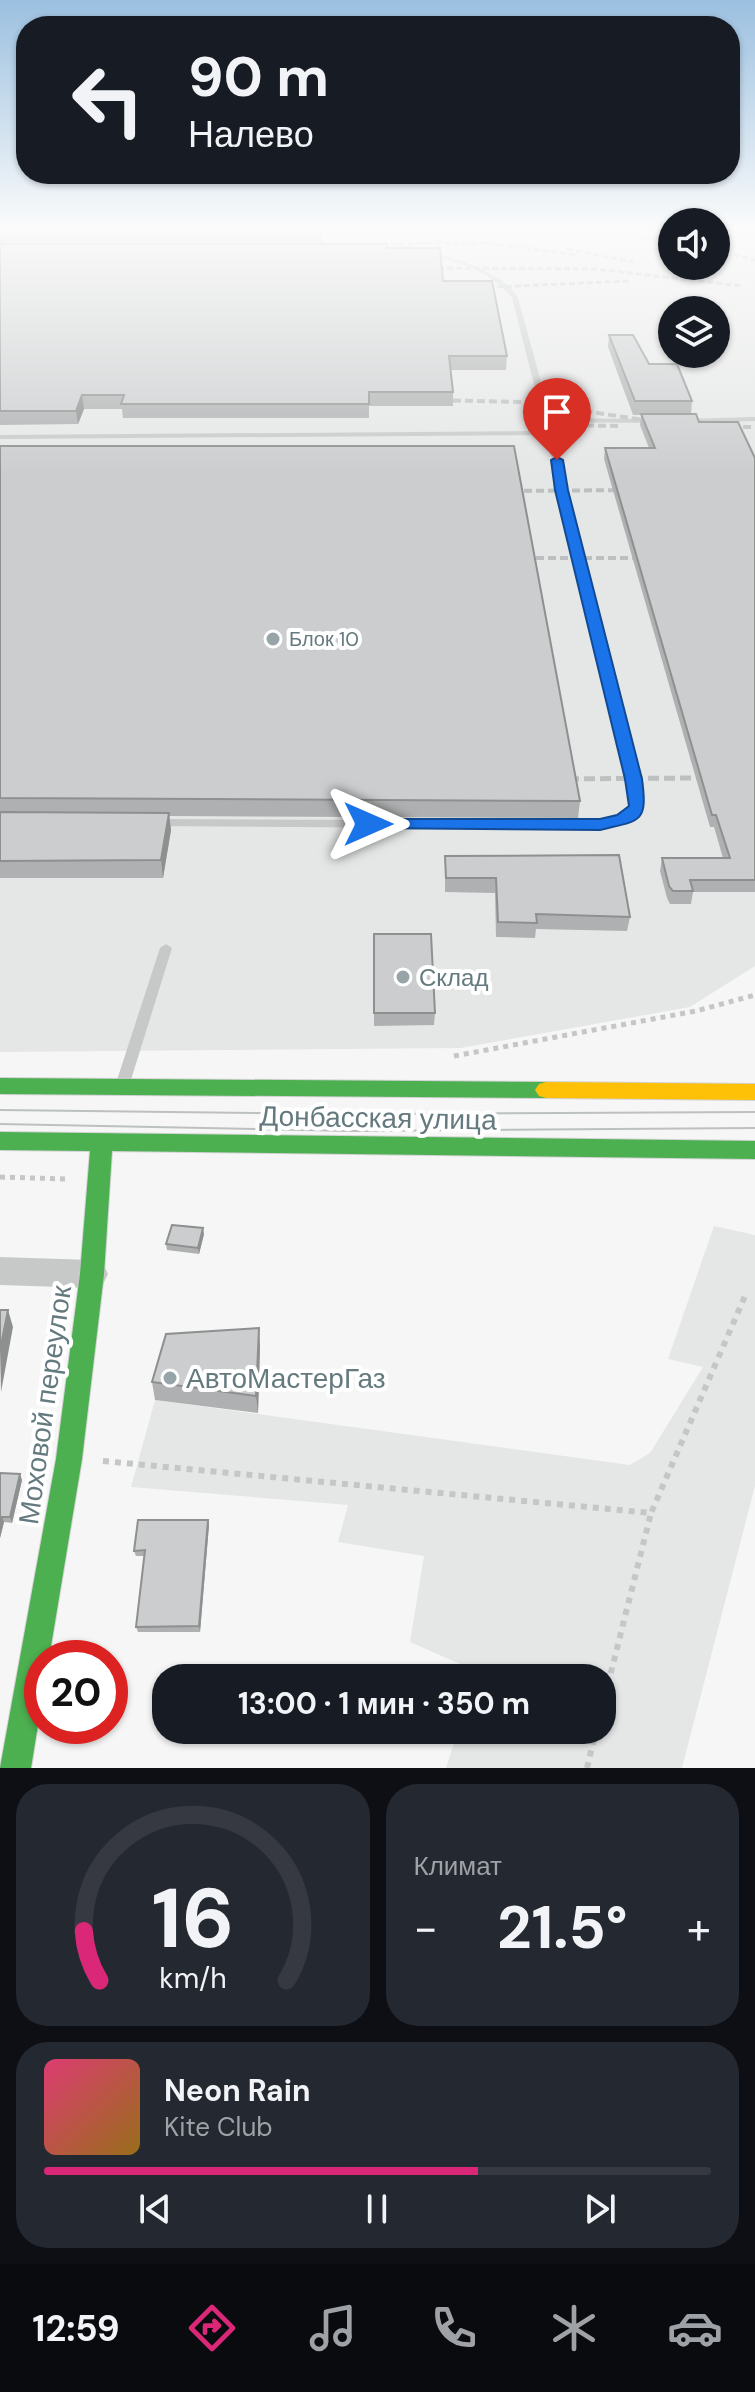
<!DOCTYPE html>
<html lang="ru">
<meta charset="utf-8">
<style>
body{margin:0;font-family:"DM Sans",sans-serif;background:#242831;color:#f1f3f6;height:100vh;display:flex;flex-direction:column;font-size:30px;white-space:nowrap}
*{box-sizing:border-box;margin:0}
p{font-size:26px;color:#9ea1a6}
.icon{flex:none;width:44px;height:44px;fill:none;stroke:currentColor;stroke-width:2;stroke-linecap:round;stroke-linejoin:round}
.map{position:relative;height:1768px;overflow:hidden}
.details{display:flex;flex-direction:column;gap:16px;padding:16px;background:#0d0f14;flex:1}
.details>*{flex:none}
.hud{position:absolute;left:16px;top:16px;width:724px;height:168px;border-radius:32px;box-shadow:0 2px 6px #0004;background:#171b24;color:#f1f3f6;overflow:hidden}
.fabs{position:absolute;left:658px;top:208px;display:grid;gap:16px}
.fabs a{display:grid;place-items:center;width:72px;height:72px;border-radius:50%;background:#171b24;box-shadow:0 2px 6px #0004;font-size:40px}
.speed{position:absolute;left:24px;top:1640px;display:flex;gap:16px;font-size:40px;font-weight:700;text-align:center}
.speed>*{display:grid;place-content:center;width:104px;height:104px;border-radius:50%;background:#171b24;box-shadow:0 2px 6px #0004;line-height:1}
.speed .limit{border:12px solid #d22;background:#fff;color:#111}
.pin{position:absolute;display:grid;place-items:center;width:68px;height:68px;color:#fff;margin:-82px -34px;border-radius:50% 50% 50% 0;rotate:-45deg;box-shadow:0 0 8px #0007}
.pin .icon{rotate:45deg}
.me{position:absolute;width:88px;margin:-44px;rotate:90deg;stroke-linejoin:round;filter:drop-shadow(0 0 6px #0008)}
.turn{display:flex;align-items:center;gap:28px;height:168px;padding:0 40px;font-size:36px}
.turn .icon{width:104px;height:104px;stroke-width:2.5}
.turn b{display:block;font-size:56px;line-height:68px}
.big{font-size:60px;font-weight:700;line-height:1.1}
.details .tile{flex:1;display:flex;flex-direction:column;justify-content:center;gap:12px;min-width:0;padding:0 28px;border-radius:32px;background:#242831}
.details .dial{align-items:center;gap:0}
.dial svg{height:208px;overflow:visible;fill:none;stroke:#363941;stroke-width:7;stroke-linecap:round;text-anchor:middle}
.dial text{fill:#f1f3f6;stroke:none}
.song{display:flex;align-items:center;gap:24px}
.cover{width:96px;height:96px;border-radius:12px;background:linear-gradient(135deg,hsl(340 70% 55%),hsl(40 70% 35%))}
.played{height:8px;border-radius:4px;background:linear-gradient(90deg,#db2777 65%,#363941 65%)}
.keys{display:flex;justify-content:space-around;direction:ltr}
.heat{display:flex;justify-content:space-between;align-items:center;font-size:44px;direction:ltr}
.details .tiles{flex:1;display:grid;gap:16px;grid-template-columns:1fr 1fr}
.tile:last-child{grid-column:span 2}
.trip{position:absolute;left:152px;top:1664px;width:464px;height:80px;border-radius:32px;background:#171b24;box-shadow:0 2px 6px #0004;font-weight:700;line-height:80px;text-align:center}
.dock{display:flex;height:128px;justify-content:space-around;align-items:center;background:#090b0e;color:#9ea1a6}
.dock .icon{width:56px;height:56px}
.dock .selected{color:#db2777}
.dock b{font-size:36px;color:#f1f3f6}
.map>svg:first-child{display:block}
.built{fill:#e5e7e6;fill-rule:evenodd}
.lines{fill:none;stroke-linecap:round;stroke-linejoin:round}
.fast-casing{stroke:#d1d2d3;stroke-width:2}
.slow-casing{stroke:#d1d2d3;stroke-width:2}
.path-far1{stroke:#c5c6c7;stroke-width:5;stroke-dasharray:5 5;stroke-linecap:butt}
.path{stroke:#c5c6c7;stroke-width:6;stroke-dasharray:6 6;stroke-linecap:butt}
.lane{fill:#c7c9c9;fill-rule:evenodd}
.street{fill:#c7c9c9;fill-rule:evenodd}
.fast{fill:#4caf50;fill-rule:evenodd}
.slow{fill:#ffc107;fill-rule:evenodd}
.tram{stroke:#bdc0c0;stroke-width:2}
.rail-far2{stroke:#bdc0c0;stroke-width:3;stroke-dasharray:6 3;stroke-linecap:butt}
.rail-far1{stroke:#bdc0c0;stroke-width:4;stroke-dasharray:8 4;stroke-linecap:butt}
.rail{stroke:#bdc0c0;stroke-width:5;stroke-dasharray:11 5;stroke-linecap:butt}
.wall{fill:#afb0b1}
.shaded-wall{fill:#8e9090}
.building{fill:#cbcdce;stroke:#8e9090;stroke-width:2}
.route{fill:#1a73e8;stroke:#114b97;stroke-width:2}
.poi-dot{fill:#97a5a8;stroke:#fff;stroke-width:3}
.labels{text-anchor:middle;dominant-baseline:central;stroke-width:8;stroke-linejoin:round;paint-order:stroke}
.far-poi-label{font-size:20px;fill:#647a7e;stroke:#fff;text-anchor:start}
.poi-label{font-size:24px;fill:#647a7e;stroke:#fff;text-anchor:start}
.near-street-label{font-size:28px;fill:#647a7e;stroke:#fff}
.near-poi-label{font-size:28px;fill:#647a7e;stroke:#fff;text-anchor:start}
</style>
<div class="map">
<svg width="755" height="1768" viewBox="0 0 755 1768">
<rect width="100%" height="100%" fill="#f6f6f6"/>
<!-- built -->
<path class="built" d="M0,228H672V266H716V228H755V966L690,1007L461,1048L0,1052ZM672,310H716V354H672Z
M714,1226L755,1235V1486L682,1768H446L458,1730H602V1678H475L476,1671L410,1642L424,1556L338,1542L348,1505L131,1487L155,1400L630,1465L650,1453L703,1367L668,1359Z"/>
<g class="lines">
<!-- fast casing -->
<g class="fast-casing">
<path id="fast" d="M0,1078L546,1082L553,1084L557,1090L553,1096L546,1098L0,1094Z
M0,1132L755,1141V1159L112,1151L104,1274L82,1459L49,1658H42V1700L31,1768H0L56,1459L80,1274L90,1151L0,1150Z"/>
</g>
<!-- slow casing -->
<g class="slow-casing">
<path id="slow" d="M546,1082L755,1084V1100L546,1098L539,1096L535,1090L539,1084Z"/>
</g>
<!-- path-far1 -->
<path class="path-far1" d="M454,1056L696,1011L755,995
M0,1177L66,1179L68,1182"/>
<!-- path -->
<path class="path" d="M103,1461L651,1513L745,1296
M602,1708L651,1513
M587,1768L596,1730"/>
<!-- lane -->
<path class="lane" d="M428,252L453,258L478,267L501,280L511,288L518,298L547,404L545,418L654,419L658,421L654,423L546,422L561,460L565,490L639,779C644,816 635,822 600,829L151,826L149,823L155,819L600,821L617,818L627,811L630,800L629,779L557,490L553,460L543,435L0,439V435L542,431L537,420L539,404L512,298C491,271 458,261 426,255Z
M755,417V421L685,423L681,421L685,419Z
M166,944L172,948L130,1083L128,1087L123,1088L118,1087L116,1083L160,948Z"/>
<!-- street -->
<path class="street" d="M0,1257L92,1260L103,1264L108,1274L103,1284L92,1288L0,1285Z"/>
<!-- fast -->
<use href="#fast" class="fast"/>
<!-- slow -->
<use href="#slow" class="slow"/>
<!-- tram -->
<path class="tram" d="M0,1110L353,1114L755,1112
M0,1124L353,1131L755,1128"/>
<!-- rail-far2 -->
<path class="rail-far2" d="M599,228L672,243
M302,229H384L433,233
M300,244L484,243L578,255
M567,249L633,262
M716,250L755,260
M420,268L596,269L742,286
M470,288L630,281"/>
<!-- rail-far1 -->
<path class="rail-far1" d="M429,400L524,402L664,423
M562,425L619,426
M719,427H755
M500,491L636,490
M512,558H656"/>
<!-- rail -->
<path class="rail" d="M552,779L694,778L755,769"/>
</g>
<!-- wall -->
<path class="wall" d="M0,228H323L322,244L387,248L443,281L507,356L506,370H451L453,392V406H369V418H123L122,409H84L78,424L0,425Z
M609,335L649,364L692,401L691,414L699,422L755,458V892H693L691,904H670L667,898L660,871L662,858H723L714,827H710L604,459L605,448H649L640,425L641,415H633L608,347Z
M0,446L580,801L578,818L169,816L171,830L163,878H0Z
M445,856L630,917L627,931L536,929L535,938L496,937L495,893L445,892Z
M374,934L435,1013L434,1025L374,1026Z
M204,1234L199,1254L167,1250L166,1244Z
M260,1346L258,1413L155,1400L152,1382Z
M0,1473L22,1480L12,1523L4,1522L0,1538Z
M208,1520L209,1525L200,1632H138L136,1627L144,1556H136L134,1551Z"/>
<!-- shaded-wall -->
<path class="shaded-wall" d="M82,395L84,409L78,424L76,411Z
M169,813L171,830L163,878L161,860Z
M203,1228L204,1234L199,1254L198,1248Z
M8,1310L13,1327L1,1392L0,1350Z
M259,1328L260,1346L258,1413L256,1396Z
M20,1474L22,1480L12,1523L10,1517Z
M2,1517L4,1522L0,1538V1523Z
M208,1520L209,1525L200,1632L199,1626Z"/>
<!-- building -->
<path class="building" d="M0,228H322L321,234H0Z
M0,244H387V248H440L443,281H492L507,356H449L453,392H369V404H121L124,395H82L76,411H0Z
M609,335H633L649,364H677L692,401H635Z
M641,414H696L699,422H738L755,458V880H690L693,891H673L669,886L662,858H730L716,815H712L605,448H655Z
M0,446H514L580,801L0,798Z
M0,812L169,813L161,860L0,861Z
M619,855L630,917L536,914L537,923L498,922L496,878H446L445,856Z
M374,934H431L435,1013H374Z
M172,1225L203,1228L198,1248L166,1244Z
M0,1310H8L0,1350Z
M259,1328L256,1396L152,1382L166,1334Z
M0,1473L20,1474L10,1517H2L0,1523Z
M138,1520H208L199,1626L136,1627L145,1550L134,1551Z"/>
<!-- sky -->
<linearGradient id="sky" x2="0" y2="1"><stop stop-color="#9bc0e0"/><stop offset="0.48" stop-color="#fbfbfb"/><stop offset="1" stop-color="#fbfbfb" stop-opacity="0"/></linearGradient>
<rect width="755" height="476" fill="url(#sky)"/>
<!-- route -->
<path class="route" d="M557,457L563,460L568,490L642,779C648,824 640,820 600,830L362,828L359,824L362,820L368,819H600L617,815L629,806L625,779L555,490L551,460Z"/>
<!-- markers -->
<g class="poi-dot">
<circle cx="273" cy="639" r="8"/>
<circle cx="403" cy="977" r="8"/>
<circle cx="170" cy="1378" r="8"/>
</g>
<g class="labels">
<!-- far-poi labels -->
<g class="far-poi-label">
<text x="289" y="639">Блок 10</text>
</g>
<!-- poi labels -->
<g class="poi-label">
<text x="419" y="977">Склад</text>
</g>
<!-- near-street labels -->
<g class="near-street-label">
<text transform="translate(378 1118) rotate(1)">Донбасская улица</text>
<text transform="translate(45 1405) rotate(-82)">Моховой переулок</text>
</g>
<!-- near-poi labels -->
<g class="near-poi-label">
<text x="186" y="1378">АвтоМастерГаз</text>
</g>
</g>
</svg>
<div class="fabs">
<a><svg class="icon" aria-label="sound" viewBox="0 0 24 24"><path d="M4 9h4l5-4v14l-5-4H4zM17 9q2 3 0 6"/></svg></a>
<a><svg class="icon" aria-label="layers" viewBox="0 0 24 24"><path d="M12 4l9 5-9 5-9-5zM3 14l9 5 9-5"/></svg></a>
</div>
<div class="speed"><div class="limit">20</div></div>
<div class="pin" style="left:557px;top:460px;background:#d93025"><svg class="icon" aria-label="arrive" viewBox="0 0 24 24"><path d="M6 21V4h12l-3 4 3 4H6"/></svg></div>
<svg class="me" style="left:368px;top:824px" viewBox="-20 -20 40 40"><path d="M0-17L14 15 0 8-14 15z" fill="#1a73e8" stroke="#fff" stroke-width="4"/></svg>
<div class="trip">13:00 · 1 мин · 350 m</div>
<div class="hud">
<div class="turn"><svg class="icon" aria-label="left" viewBox="0 0 24 24"><path d="M17 20v-9H6M10 6l-5 5 5 5"/></svg><div><b>90 m</b>Налево</div></div>
</div>
</div>
<section class="details">
<div class="tiles">
<div class="tile dial"><svg viewBox="0 0 100 80">
<path d="M14 69A42 42 0 1 1 86 69"/>
<path d="M14 69A42 42 0 0 1 8 50" stroke="#db2777"/>
<text x="50" y="56" font-size="32" font-weight="700">16</text>
<text x="50" y="72" font-size="11">km/h</text>
</svg></div>
<div class="tile"><p>Климат</p>
<div class="heat"><a>−</a><b class="big">21.5°</b><a>+</a></div>
</div>
<div class="tile">
<div class="song"><i class="cover"></i><div><b>Neon Rain</b><p>Kite Club</p></div></div>
<div class="played"></div>
<div class="keys"><svg class="icon" aria-label="previous" viewBox="0 0 24 24"><path d="M18 5L8 12l10 7zM5 5v14"/></svg><svg class="icon" aria-label="pause" viewBox="0 0 24 24"><path d="M8 5v14M16 5v14"/></svg><svg class="icon" aria-label="next" viewBox="0 0 24 24"><path d="M6 5l10 7-10 7zM19 5v14"/></svg></div>
</div>
</div>
</section>
<nav class="dock">
<b>12:59</b>
<svg class="icon selected" aria-label="directions" viewBox="0 0 24 24"><path d="M12 3l9 9-9 9-9-9zM9 14v-3h6M13 9l2 2-2 2"/></svg>
<svg class="icon" aria-label="music" viewBox="0 0 24 24"><path d="M9 18V5l10-2v13"/><circle cx="6" cy="18" r="3"/><circle cx="16" cy="16" r="3"/></svg>
<svg class="icon" aria-label="phone" viewBox="0 0 24 24"><path d="M5 4h4l2 5-3 2q2 4 5 5l2-3 5 2v4C11 20 4 13 5 4z"/></svg>
<svg class="icon" aria-label="climate" viewBox="0 0 24 24"><path d="M12 3v18M4 7l16 10M4 17L20 7"/></svg>
<svg class="icon" aria-label="car" viewBox="0 0 24 24"><path d="M5 17H2v-5l4-1 3-4h7l3 4 3 1v5h-3M9 17h6M6 11h13"/><circle cx="7" cy="17" r="2"/><circle cx="17" cy="17" r="2"/></svg>
</nav>
